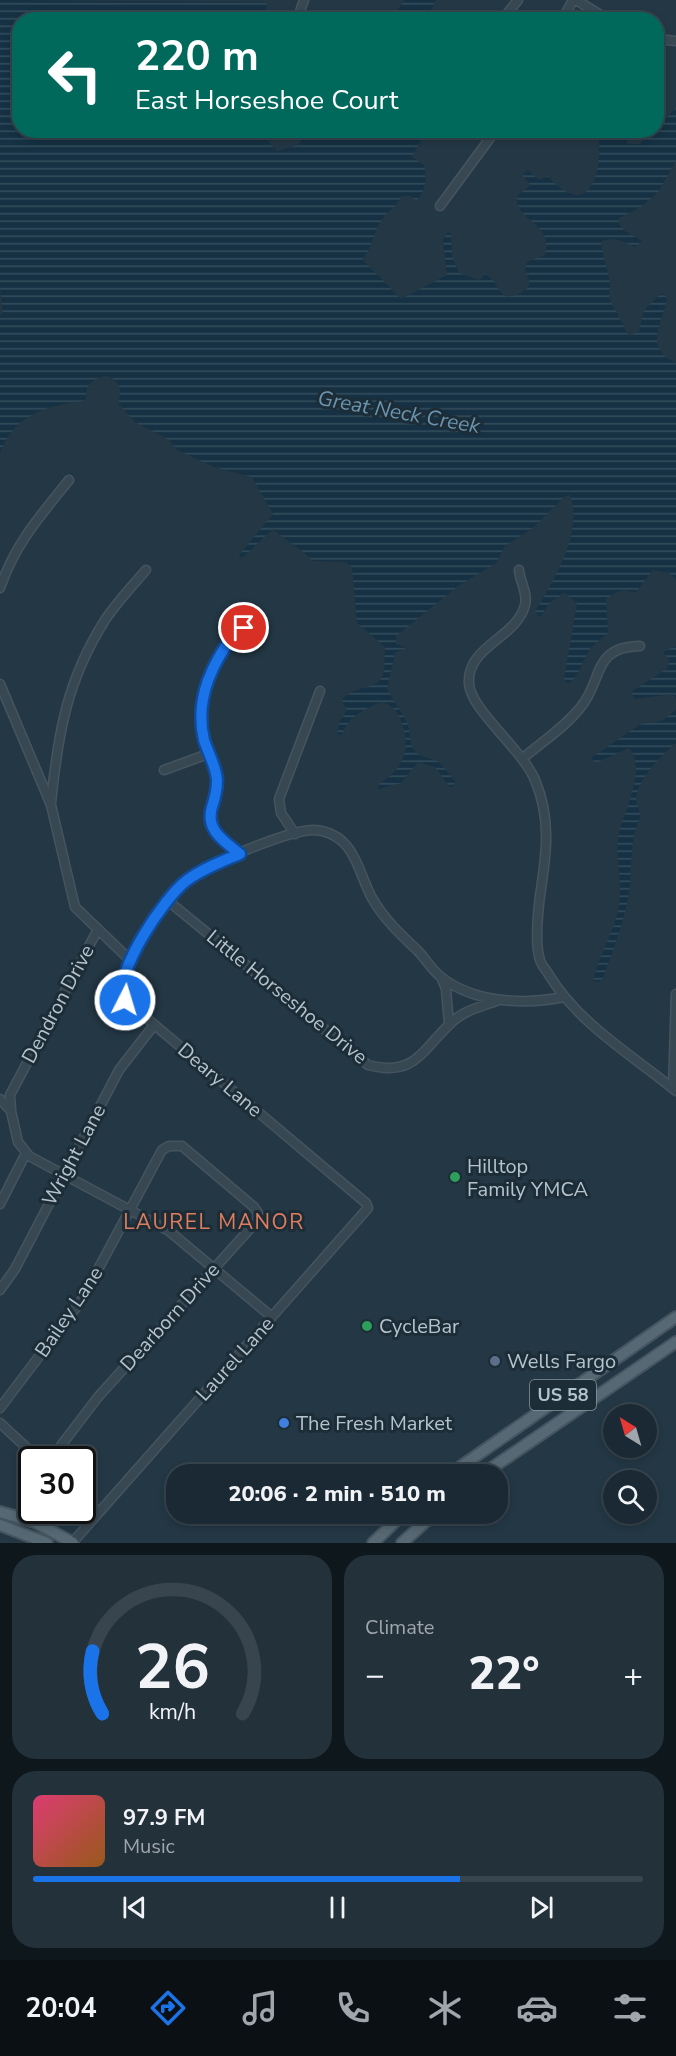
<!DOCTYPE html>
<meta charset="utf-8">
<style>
body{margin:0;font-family:"Nunito Sans",sans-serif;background:#23313b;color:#f1f3f6;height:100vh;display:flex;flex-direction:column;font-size:22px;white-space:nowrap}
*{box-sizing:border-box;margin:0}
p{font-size:20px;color:#9fa6ac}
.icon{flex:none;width:33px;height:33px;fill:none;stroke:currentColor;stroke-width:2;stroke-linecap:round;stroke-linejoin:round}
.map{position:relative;height:1543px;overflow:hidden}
.sheet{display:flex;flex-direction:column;gap:12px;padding:12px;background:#0e171c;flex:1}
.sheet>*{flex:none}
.top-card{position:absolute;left:12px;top:12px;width:652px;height:126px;border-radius:24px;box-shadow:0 3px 9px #0003,0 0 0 2px #38454e;background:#00695c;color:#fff;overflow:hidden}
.needle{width:39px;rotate:323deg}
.fabs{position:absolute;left:603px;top:1404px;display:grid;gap:12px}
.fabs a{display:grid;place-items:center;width:54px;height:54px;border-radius:50%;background:#1a2933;box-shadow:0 3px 9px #0003,0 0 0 2px #38454e;font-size:30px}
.speed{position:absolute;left:18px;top:1446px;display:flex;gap:12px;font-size:30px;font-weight:700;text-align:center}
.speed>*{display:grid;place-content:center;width:78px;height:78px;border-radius:50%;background:#1a2933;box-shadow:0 3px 9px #0003,0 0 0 2px #38454e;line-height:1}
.speed .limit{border:3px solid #111;border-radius:9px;background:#fff;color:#111}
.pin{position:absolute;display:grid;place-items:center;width:51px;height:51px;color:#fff;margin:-26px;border:3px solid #fff;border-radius:50%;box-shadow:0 2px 6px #0007}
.me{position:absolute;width:66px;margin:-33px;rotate:5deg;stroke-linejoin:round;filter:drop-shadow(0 0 4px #0008)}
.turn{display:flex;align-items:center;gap:21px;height:126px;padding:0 24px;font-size:27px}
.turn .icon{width:78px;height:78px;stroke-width:2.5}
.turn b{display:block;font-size:42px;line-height:51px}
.big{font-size:45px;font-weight:800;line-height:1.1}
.sheet .widget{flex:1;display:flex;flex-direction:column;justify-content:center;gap:9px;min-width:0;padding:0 21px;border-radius:24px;background:#23313b}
.sheet .dial{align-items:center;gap:0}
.dial svg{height:156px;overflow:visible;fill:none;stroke:#38454e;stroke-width:7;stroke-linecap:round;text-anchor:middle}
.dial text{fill:#f1f3f6;stroke:none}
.song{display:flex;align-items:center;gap:18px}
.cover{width:72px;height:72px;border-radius:9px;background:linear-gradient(135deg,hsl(340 70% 55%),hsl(30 70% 35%))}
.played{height:6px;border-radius:3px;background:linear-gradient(90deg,#1a73e8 70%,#38454e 70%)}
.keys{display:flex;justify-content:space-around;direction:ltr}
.heat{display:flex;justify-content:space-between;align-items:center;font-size:33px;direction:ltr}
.sheet .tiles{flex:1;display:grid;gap:12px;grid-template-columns:1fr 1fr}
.widget:last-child{grid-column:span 2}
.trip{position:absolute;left:166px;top:1464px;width:342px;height:60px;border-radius:24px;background:#1a2933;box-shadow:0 3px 9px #0003,0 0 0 2px #38454e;font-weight:800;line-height:60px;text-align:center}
.tab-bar{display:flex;height:96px;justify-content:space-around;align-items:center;background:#0a1014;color:#9fa6ac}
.tab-bar .icon{width:42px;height:42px}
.tab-bar .selected{color:#1a73e8}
.tab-bar b{font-size:27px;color:#f1f3f6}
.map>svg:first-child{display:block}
.water{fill:url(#water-rules)}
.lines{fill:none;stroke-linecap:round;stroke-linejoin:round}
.minor-casing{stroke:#45545f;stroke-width:11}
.major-casing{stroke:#45545f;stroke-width:14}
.minor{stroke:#384853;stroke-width:8}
.major{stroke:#566873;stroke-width:10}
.route-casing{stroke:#114b97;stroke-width:15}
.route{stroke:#1a73e8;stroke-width:10}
.leisure-dot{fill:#2e9e5b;stroke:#1d2d38;stroke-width:2}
.service-dot{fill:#5c6f8a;stroke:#1d2d38;stroke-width:2}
.shop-dot{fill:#3f7fe0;stroke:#1d2d38;stroke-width:2}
.labels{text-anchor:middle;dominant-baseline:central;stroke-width:6;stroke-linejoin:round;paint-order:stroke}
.shield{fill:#1d2d38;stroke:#8796a0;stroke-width:1.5}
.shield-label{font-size:18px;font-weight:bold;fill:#b5c3cd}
.street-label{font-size:20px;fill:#b5c3cd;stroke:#1d2d38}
.poi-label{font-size:20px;fill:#b5c3cd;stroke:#1d2d38;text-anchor:start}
.water-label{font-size:21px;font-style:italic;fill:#6b95af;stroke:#1d2d38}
.neighbourhood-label{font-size:21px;letter-spacing:1.5px;fill:#e07d5d;stroke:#1d2d38}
</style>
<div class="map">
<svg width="676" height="1543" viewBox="0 0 676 1543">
<defs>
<pattern id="water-rules" width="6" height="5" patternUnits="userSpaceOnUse" patternTransform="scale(1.5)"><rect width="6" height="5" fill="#153143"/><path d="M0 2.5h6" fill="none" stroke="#354d5d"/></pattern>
</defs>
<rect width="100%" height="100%" fill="#233744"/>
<!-- water -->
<path class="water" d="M0,0L267,2L265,19L20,20V130L267,131V140L277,151L298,145L308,131H435L421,140L412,157L424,165C426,180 427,190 416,201L411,196H402C396,207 386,213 381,221C372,234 373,248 362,259L401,299L447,275L443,240L448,232L451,234L452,257L459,273L479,280L485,274C503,283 495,309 527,289L530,282L525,270L527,262L545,255C555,221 510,220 518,195L531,185L522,175L528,170L539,180L548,176C591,225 604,168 598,131H622L628,144H640L644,139V131L657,130V112L660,117L666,118L676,108V161L658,192L641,207L619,218L618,223L625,231L642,241L635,247C624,242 613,235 601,242V246L610,282L609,298L628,335L639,332L644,310L662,293L667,298C663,322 642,347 676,363V580L670,573L653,570L635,593C622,588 617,591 606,599L608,633L590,648L578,673L570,683L566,682L564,679L577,603L565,593L550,602L540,617L535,612C553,581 584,533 570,495L565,496L534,527L505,546L496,563L458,586L396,636V644L405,647L404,650L395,652L387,689L408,724L412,748L419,755L439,762L455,781L454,786L450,787L435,767L418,762L401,783L378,789L379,784C390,777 399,769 404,756C410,742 401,700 379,703C375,704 370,707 366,709C355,714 346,723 342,735L337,734L340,721L347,710L342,701C351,684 380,692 384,672C385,664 384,655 385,647L357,623L352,567L346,562L313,561C301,548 286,541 273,529L242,558L239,555L273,514L252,477L214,467L177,450L169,440L135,422L118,403C123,390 120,382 108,376C95,377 84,385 86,399L82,401C44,407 15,414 0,453V315L3,314L0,288Z
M405,0H436L426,19H391Z
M676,646V698L673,694L635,699L632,694L634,690L668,668L669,660L663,652Z
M676,710V743C662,754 635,782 636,801C637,805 639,811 641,815C628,843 633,864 629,893C624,922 613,950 603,978L599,982L593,981C599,955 614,933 619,906C623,882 614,856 619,832C625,810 647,768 629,748L596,763L591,758L641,724L662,721Z"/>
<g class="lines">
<!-- minor casing -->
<g class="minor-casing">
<path id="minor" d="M576,0L609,20
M297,20L304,0
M502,20L518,0
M562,20L573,0
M657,39L676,41
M440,206L496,130
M519,570C520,582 528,593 525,605C517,638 466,646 469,684C471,710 522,749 535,780C552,820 546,856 540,896C538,912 535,945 540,960C541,965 547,971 549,975C579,1024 632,1055 676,1091
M0,588C15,544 40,516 69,480
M0,684L51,805L75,907L131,961
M523,758C542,742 565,727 580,708C604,680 591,647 640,646
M164,770L208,754
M51,803C58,733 67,680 105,620C117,602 132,586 146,570
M295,834L281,813L279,799L320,691
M240,854L217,835L210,824L217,780L201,722L203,696L209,676L222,650L241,626L238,618L245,610L254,612L257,621L248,628L241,626
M167,900L368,1065C415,1077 421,1051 450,1024C462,1011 480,1007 496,1001
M441,977L446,989L449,1024
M673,1089L676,994
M0,1099L11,1111L18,1142L29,1156L169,1231L272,1317
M11,1109L10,1095L97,931
M0,1204L26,1153
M0,1290L15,1269L119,1070L154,1025
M0,1408L81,1301L162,1150L169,1146H182L254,1207L258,1213L257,1221L98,1397L50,1460
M0,1423L40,1460
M82,1498L99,1512
M72,1543L368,1208L366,1203L125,1000C115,983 142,937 152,921C161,907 171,893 184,882C204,865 289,830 314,830C324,830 336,835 343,842C357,855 363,882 372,898C384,919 400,934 417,950C425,958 432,970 441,977C474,1003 524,1005 564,997"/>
</g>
<!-- major casing -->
<g class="major-casing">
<path id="major" d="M450,1474L676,1317
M483,1474L676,1342
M0,1512L35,1522L73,1543
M0,1525L47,1543
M373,1543L403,1514
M402,1543L434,1514"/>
</g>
<!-- minor -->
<use href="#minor" class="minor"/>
<!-- major -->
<use href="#major" class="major"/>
</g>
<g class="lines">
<!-- route casing -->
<g class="route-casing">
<path id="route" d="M125,1000C111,975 165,897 186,881C202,869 222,861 240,854C224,841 205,830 212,807C215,798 217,789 217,780C216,766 208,753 204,740C194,698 213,661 238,629L241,626L244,628"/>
</g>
<!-- route -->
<use href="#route" class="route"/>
</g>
<!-- markers -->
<g class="leisure-dot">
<circle cx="455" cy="1177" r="6"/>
<circle cx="367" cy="1326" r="6"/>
</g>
<circle class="service-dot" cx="495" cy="1361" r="6"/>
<circle class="shop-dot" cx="284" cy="1423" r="6"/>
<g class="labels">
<!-- shield labels -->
<rect class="shield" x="530" y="1380" width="66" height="30" rx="4.5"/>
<g class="shield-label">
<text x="563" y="1395">US 58</text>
</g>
<!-- street labels -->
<g class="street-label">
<text transform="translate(287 997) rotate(39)">Little Horseshoe Drive</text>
<text transform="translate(58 1004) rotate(-62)">Dendron Drive</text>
<text transform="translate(220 1080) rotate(40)">Deary Lane</text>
<text transform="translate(74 1155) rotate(-62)">Wright Lane</text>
<text transform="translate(69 1312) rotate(-56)">Bailey Lane</text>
<text transform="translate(170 1317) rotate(-48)">Dearborn Drive</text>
<text transform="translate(235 1359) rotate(-48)">Laurel Lane</text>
</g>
<!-- poi labels -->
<g class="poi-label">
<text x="467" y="1166">Hilltop<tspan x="467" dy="23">Family YMCA</tspan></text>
<text x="379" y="1326">CycleBar</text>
<text x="507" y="1361">Wells Fargo</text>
<text x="296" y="1423">The Fresh Market</text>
</g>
<!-- water labels -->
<g class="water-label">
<text transform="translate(399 412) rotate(10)">Great Neck Creek</text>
</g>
<!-- neighbourhood labels -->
<g class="neighbourhood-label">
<text x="214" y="1222">LAUREL MANOR</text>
</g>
</g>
</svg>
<div class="fabs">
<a><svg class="needle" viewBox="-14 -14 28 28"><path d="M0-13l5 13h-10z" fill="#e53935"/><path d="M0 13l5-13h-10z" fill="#9fa6ac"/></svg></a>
<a><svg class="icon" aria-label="search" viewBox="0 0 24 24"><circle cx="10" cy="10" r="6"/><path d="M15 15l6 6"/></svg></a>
</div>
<div class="speed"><div class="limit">30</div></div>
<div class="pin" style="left:244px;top:628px;background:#d93025"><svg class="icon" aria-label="arrive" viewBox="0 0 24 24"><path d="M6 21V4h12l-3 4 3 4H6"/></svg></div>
<svg class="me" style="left:125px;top:1000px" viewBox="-20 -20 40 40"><circle r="17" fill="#1a73e8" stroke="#fff" stroke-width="3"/><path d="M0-11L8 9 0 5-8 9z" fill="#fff"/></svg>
<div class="trip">20:06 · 2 min · 510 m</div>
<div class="top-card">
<div class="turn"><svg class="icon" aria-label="left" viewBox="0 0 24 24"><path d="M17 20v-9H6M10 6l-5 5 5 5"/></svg><div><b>220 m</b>East Horseshoe Court</div></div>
</div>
</div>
<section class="sheet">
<div class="tiles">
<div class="widget dial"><svg viewBox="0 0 100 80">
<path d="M14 69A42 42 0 1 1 86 69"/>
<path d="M14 69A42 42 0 0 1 9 37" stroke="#1a73e8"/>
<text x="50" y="56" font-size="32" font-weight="700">26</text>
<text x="50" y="72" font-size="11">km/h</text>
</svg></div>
<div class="widget"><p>Climate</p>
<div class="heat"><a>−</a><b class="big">22°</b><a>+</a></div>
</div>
<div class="widget">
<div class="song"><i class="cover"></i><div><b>97.9 FM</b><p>Music</p></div></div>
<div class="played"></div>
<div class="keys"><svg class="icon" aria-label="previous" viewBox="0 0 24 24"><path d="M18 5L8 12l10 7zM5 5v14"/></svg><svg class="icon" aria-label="pause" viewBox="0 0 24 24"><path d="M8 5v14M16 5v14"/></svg><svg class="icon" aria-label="next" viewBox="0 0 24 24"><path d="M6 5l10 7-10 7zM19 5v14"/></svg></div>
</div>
</div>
</section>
<nav class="tab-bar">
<b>20:04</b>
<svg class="icon selected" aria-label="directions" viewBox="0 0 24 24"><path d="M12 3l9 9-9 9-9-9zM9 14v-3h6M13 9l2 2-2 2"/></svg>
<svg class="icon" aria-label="music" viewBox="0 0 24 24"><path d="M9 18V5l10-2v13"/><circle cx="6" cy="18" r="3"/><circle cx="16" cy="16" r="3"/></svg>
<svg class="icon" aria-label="phone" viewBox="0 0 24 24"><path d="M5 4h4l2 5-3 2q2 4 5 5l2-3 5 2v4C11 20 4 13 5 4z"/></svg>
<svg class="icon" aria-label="climate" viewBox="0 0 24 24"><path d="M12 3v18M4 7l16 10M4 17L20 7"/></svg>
<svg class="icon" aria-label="car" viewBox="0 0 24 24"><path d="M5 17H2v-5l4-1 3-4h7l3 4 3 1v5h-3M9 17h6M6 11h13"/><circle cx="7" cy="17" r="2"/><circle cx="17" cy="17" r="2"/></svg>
<svg class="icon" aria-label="filters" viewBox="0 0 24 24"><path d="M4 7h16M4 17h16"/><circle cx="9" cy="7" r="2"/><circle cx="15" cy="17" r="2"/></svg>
</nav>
